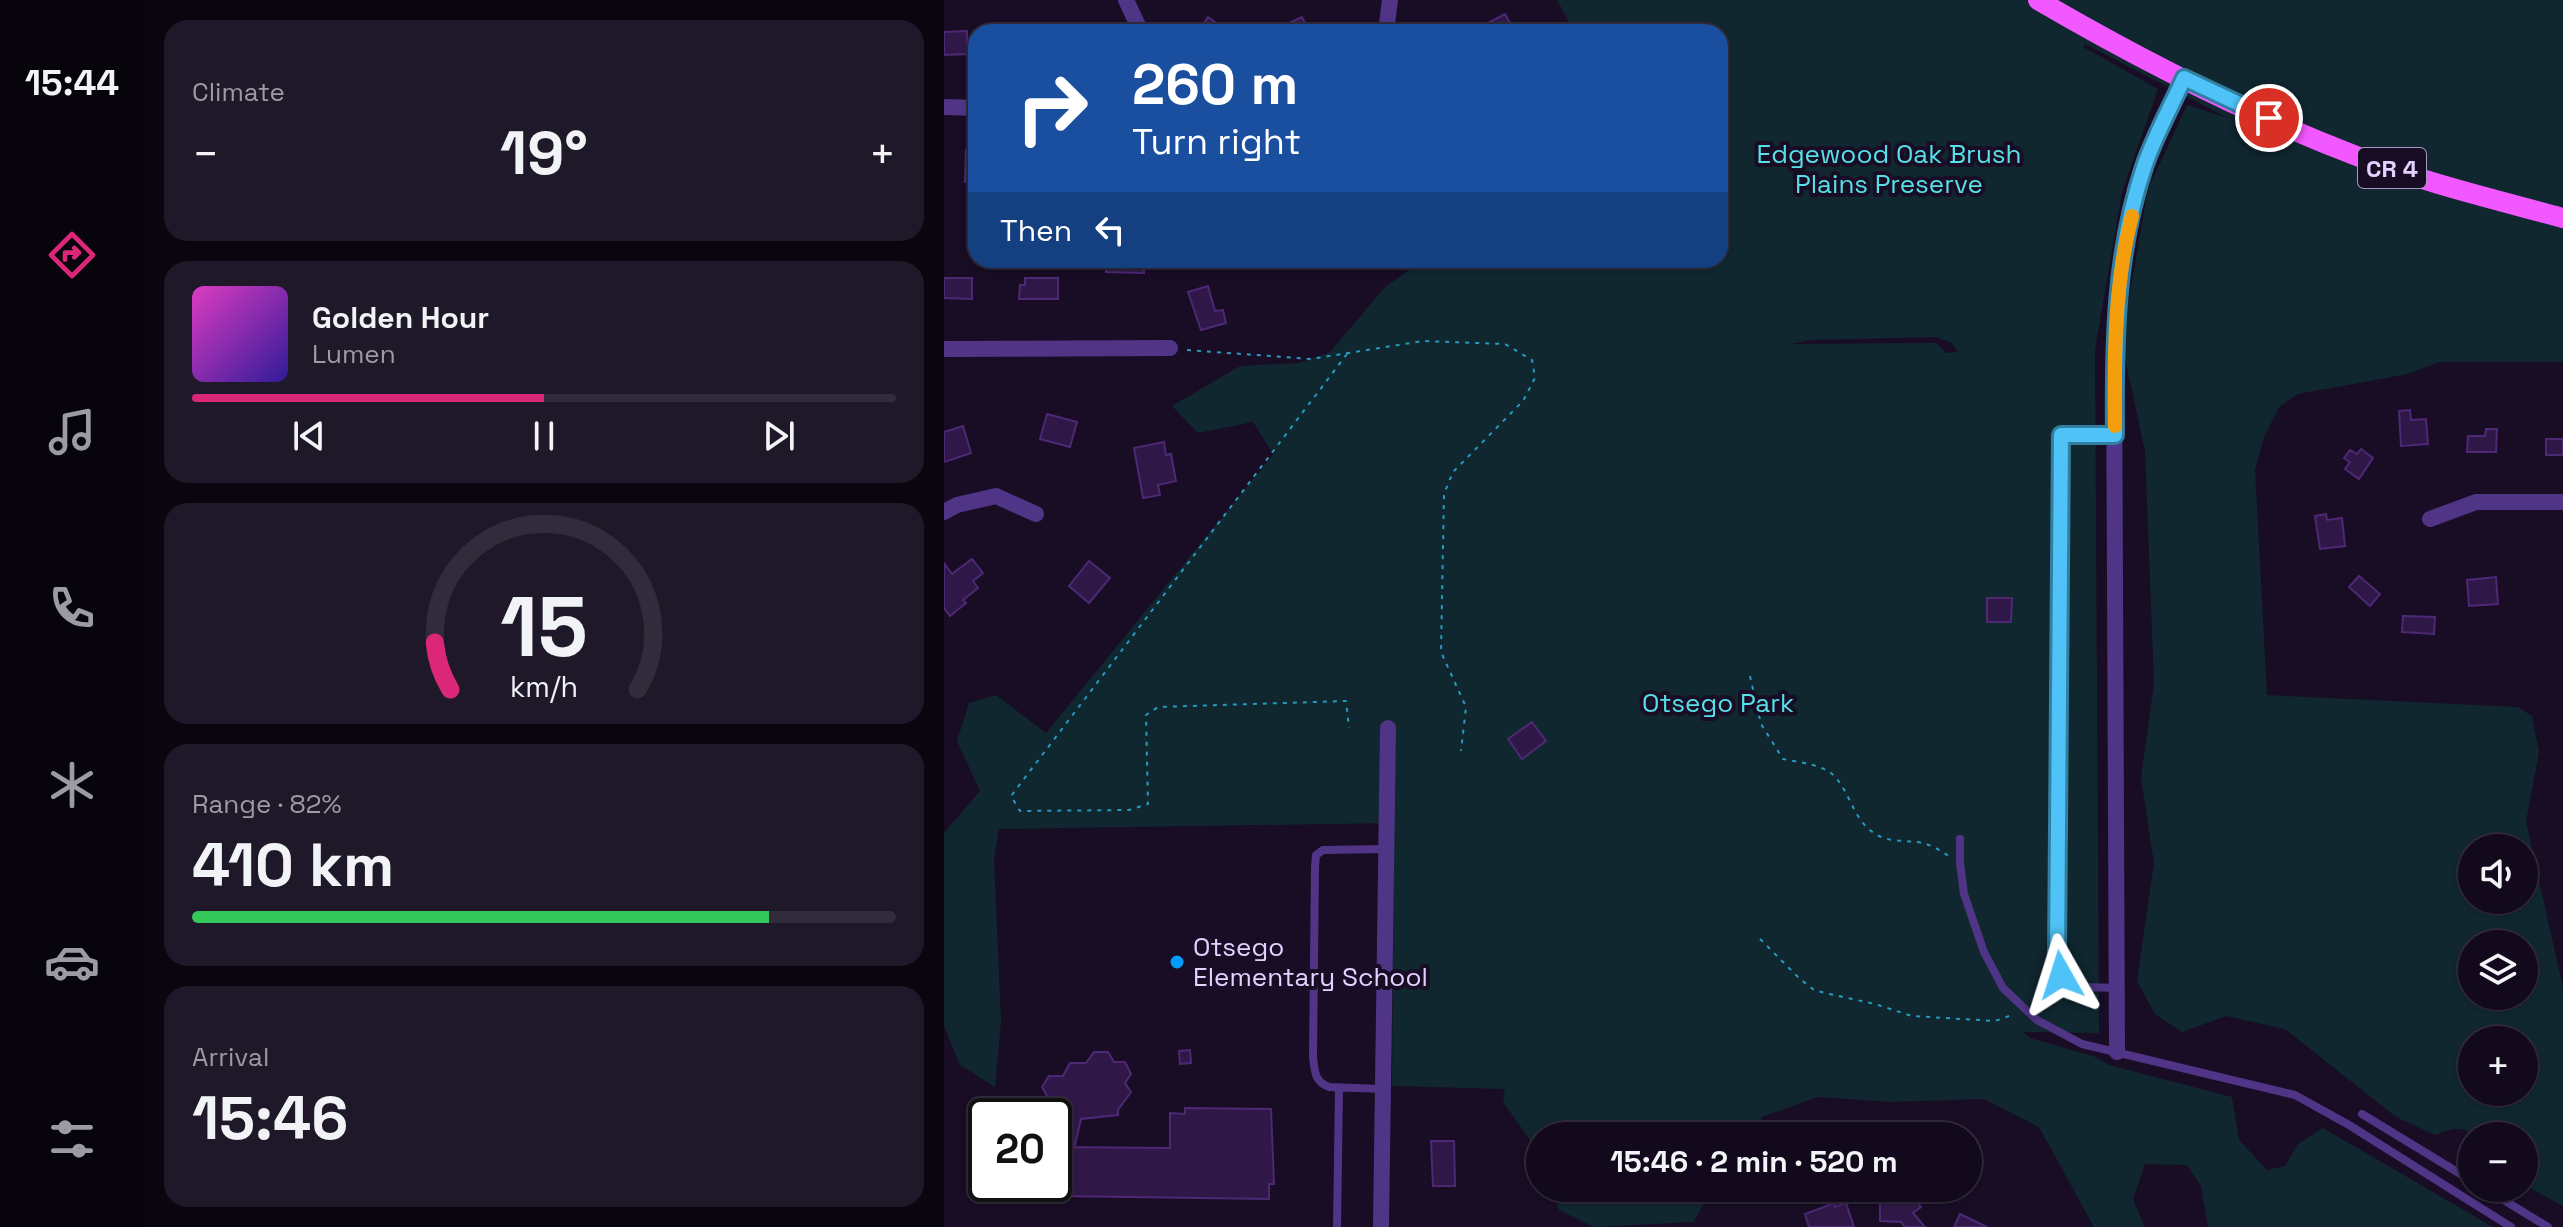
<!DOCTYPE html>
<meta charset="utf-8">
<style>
body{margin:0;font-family:"Space Grotesk",sans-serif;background:#1f1829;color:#f1f3f6;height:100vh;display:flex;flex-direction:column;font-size:30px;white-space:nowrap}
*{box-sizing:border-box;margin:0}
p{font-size:26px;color:#9c9aa3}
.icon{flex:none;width:44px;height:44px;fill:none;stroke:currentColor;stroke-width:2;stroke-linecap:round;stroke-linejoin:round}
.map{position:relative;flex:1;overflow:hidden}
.details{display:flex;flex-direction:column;gap:20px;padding:20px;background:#0a060f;width:800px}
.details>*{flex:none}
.hud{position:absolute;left:24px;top:24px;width:760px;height:244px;border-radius:24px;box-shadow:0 2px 6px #0004,0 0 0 2px #312b3b;background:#1a4fa0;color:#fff;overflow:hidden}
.fabs{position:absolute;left:1514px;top:834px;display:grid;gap:16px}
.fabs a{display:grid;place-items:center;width:80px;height:80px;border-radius:50%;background:#120a1c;box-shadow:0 2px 6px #0004,0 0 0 2px #312b3b;font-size:40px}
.speed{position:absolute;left:24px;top:1098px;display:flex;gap:16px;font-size:40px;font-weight:700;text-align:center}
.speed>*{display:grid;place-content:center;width:104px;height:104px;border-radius:50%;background:#120a1c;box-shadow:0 2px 6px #0004,0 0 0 2px #312b3b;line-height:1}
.speed .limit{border:4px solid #111;border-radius:12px;background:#fff;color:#111}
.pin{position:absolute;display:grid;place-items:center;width:68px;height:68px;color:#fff;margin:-34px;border:4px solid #fff;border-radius:50%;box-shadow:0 2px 8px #0007}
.me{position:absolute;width:88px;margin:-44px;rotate:354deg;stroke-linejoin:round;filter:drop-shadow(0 0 6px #0008)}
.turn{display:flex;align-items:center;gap:28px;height:168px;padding:0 32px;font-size:36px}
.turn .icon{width:104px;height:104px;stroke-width:2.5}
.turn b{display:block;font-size:56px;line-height:68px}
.then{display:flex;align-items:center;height:76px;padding:0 32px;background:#0003;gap:16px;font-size:30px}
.big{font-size:60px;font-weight:800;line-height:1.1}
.details .tile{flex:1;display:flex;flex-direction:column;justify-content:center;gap:12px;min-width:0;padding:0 28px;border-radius:24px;background:#1f1829}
.details .dial{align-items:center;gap:0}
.dial svg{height:208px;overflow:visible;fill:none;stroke:#312b3b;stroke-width:7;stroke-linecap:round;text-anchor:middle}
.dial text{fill:#f1f3f6;stroke:none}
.song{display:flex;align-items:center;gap:24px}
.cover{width:96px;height:96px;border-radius:12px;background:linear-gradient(135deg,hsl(310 70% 55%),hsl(250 70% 35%))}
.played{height:8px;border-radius:4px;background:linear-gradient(90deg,#db2777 50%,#312b3b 50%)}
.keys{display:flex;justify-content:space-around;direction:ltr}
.heat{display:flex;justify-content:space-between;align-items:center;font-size:44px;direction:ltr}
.charge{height:12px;border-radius:6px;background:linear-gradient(90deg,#34c759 82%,#312b3b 0)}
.trip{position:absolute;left:582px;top:1122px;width:456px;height:80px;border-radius:40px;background:#120a1c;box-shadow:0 2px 6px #0004,0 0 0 2px #312b3b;font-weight:800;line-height:80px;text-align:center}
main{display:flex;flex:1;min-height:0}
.tabs{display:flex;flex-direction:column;width:144px;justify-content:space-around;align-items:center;background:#07040b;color:#9c9aa3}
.tabs .icon{width:56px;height:56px}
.tabs .on{color:#db2777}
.tabs b{font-size:36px;color:#f1f3f6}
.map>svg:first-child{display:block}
.green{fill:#102730;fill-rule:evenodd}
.building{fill:#2f1847;stroke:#4d2875;stroke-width:2}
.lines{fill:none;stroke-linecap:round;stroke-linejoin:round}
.path{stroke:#279bbd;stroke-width:2;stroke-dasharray:4 6;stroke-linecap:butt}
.service{stroke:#503587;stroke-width:8}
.minor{stroke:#503587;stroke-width:16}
.primary{stroke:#f158ff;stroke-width:20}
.route-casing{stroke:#337fa1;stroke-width:20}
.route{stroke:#4fc3f7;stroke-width:14}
.slow{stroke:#f59e0b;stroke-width:14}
.poi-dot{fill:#009bfc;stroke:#180d25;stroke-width:3}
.labels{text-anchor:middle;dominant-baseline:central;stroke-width:8;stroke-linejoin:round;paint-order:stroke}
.shield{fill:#180d25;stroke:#a796be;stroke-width:2}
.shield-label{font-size:24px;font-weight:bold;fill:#e4d1ff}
.park-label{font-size:26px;fill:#55e1e7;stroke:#180d25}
.poi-label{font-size:26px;fill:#e4d1ff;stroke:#180d25;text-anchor:start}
</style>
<main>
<nav class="tabs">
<b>15:44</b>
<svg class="icon on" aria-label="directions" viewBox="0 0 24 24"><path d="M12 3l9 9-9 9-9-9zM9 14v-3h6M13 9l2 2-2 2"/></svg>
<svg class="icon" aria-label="music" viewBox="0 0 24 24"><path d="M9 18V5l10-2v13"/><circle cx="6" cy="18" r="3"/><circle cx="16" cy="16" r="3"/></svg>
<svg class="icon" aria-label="phone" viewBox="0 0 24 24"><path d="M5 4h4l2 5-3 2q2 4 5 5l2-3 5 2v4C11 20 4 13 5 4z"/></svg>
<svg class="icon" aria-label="climate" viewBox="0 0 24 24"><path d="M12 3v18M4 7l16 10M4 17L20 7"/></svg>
<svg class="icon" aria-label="car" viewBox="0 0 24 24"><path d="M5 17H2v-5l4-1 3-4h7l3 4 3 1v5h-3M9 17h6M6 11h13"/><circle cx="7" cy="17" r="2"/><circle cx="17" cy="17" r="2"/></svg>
<svg class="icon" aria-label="filters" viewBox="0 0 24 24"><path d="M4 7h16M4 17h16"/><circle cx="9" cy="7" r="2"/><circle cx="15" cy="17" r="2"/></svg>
</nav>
<section class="details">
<div class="tile"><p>Climate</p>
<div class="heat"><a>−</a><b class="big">19°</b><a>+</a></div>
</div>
<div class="tile">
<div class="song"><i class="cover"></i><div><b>Golden Hour</b><p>Lumen</p></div></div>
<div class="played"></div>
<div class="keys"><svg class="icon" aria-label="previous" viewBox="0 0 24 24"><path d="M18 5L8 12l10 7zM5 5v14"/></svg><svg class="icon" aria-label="pause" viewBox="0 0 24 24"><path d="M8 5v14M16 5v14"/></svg><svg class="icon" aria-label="next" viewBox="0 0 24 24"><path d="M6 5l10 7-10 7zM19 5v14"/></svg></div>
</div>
<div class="tile dial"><svg viewBox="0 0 100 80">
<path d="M14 69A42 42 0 1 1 86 69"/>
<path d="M14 69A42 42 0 0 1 8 51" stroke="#db2777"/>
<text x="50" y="56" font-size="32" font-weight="700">15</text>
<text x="50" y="72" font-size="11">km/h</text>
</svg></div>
<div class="tile"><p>Range · 82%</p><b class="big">410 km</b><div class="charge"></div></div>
<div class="tile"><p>Arrival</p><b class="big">15:46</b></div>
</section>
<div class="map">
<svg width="1619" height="1227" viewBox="0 0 1619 1227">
<rect width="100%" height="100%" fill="#180d25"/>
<!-- green -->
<path class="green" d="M613,0H1619V362H1495L1464,374L1354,394L1335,407L1320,437L1311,470L1323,695L1574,707L1588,716L1595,752L1582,822L1619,988V1206L1580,1185V1136H1531C1518,1124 1506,1129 1491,1135L1452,1117L1341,1029L1282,1016L1238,1032L1211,1014L1193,981L1210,863L1197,778L1210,683L1201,451L1179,349L1183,310L1204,189L1243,105L1284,118L1141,44L1139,47L1214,89L1178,192L1151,350L1155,1033L1079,1032L1086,1038L1152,1057L1165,1065L1288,1097L1295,1140L1323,1170L1341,1166L1354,1144L1379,1128L1549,1227H1264L1257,1186L1243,1165L1201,1164L1189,1199L1201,1227H1150L1095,1127L1040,1099L946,1102L874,1097L818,1117L812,1136H596V1154L559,1102L561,1089L448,1086L450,823L55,829L50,859L57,1021L51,1087L16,1065L0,1026V833L36,791L13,741L25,703L52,695L102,733L332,451L326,449L309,422L254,433L228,406L296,366L355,363L386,352L441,287L480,260H776V32H630ZM992,337L1008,343L1014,352L1003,353L992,343L846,344L867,340ZM1528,848H1580V900H1528ZM1528,944H1580V996H1528ZM1528,1040H1580V1092H1528Z
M609,1188H768L750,1222L650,1227L615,1210Z"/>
<!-- building -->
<path class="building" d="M561,14L571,32H546L542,24Z
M264,17L285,32H254Z
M358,17L365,32H325Z
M23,31V54L0,55V32Z
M22,150H32V182H21Z
M162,260H200V273L162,272Z
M0,278H28V299L0,298Z
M81,278H114V299H75L76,285H81Z
M264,286L271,311L279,310L282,323L257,330L244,292Z
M1466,410L1467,420L1482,419L1484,444L1457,446L1455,411Z
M103,414L133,422L126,447L96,439Z
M19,426L27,453L0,462V432Z
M1542,429H1553L1552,452H1523L1524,436H1541Z
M1602,439H1619V455H1602Z
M220,442L222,455L227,454L232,481L214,485L216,495L199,498L190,448Z
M1417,449L1429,458L1415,479L1401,469L1406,462L1400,458L1406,450L1413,454Z
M1382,514L1383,520L1398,518L1401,546L1376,549L1371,516Z
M28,559L39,573L29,581L34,588L19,600L22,603L6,616L0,608V563L8,574Z
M145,561L166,578L145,603L125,586Z
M1415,576L1436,594L1426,606L1405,587Z
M1552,577L1554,604L1525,606L1523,580Z
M1043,598H1068L1067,622H1043Z
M1459,616L1491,617L1490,634L1458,632Z
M588,722L602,741L578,759L564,739Z
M246,1050L247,1063L236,1064L235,1051Z
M150,1052H164L170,1062H181L187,1074L181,1083L187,1092L174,1110V1115L137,1119L131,1145L115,1120H110V1116H100L96,1110L103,1096L98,1087L105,1076H119L126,1063H142Z
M241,1108L327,1109L330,1184H325V1199L114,1196V1147L226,1148V1113L241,1114Z
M487,1141H510L511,1186H489Z
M969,1197L977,1207L969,1213L981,1227H961L957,1222L936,1221V1202L964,1203Z
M890,1203L891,1207L902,1203L910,1227H865L861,1214Z
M1016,1214L1043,1227H1010Z"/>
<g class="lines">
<!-- path -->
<path class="path" d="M243,350L367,359L479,341L561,344L588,360L591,378L579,401L509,472L500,494L497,652L522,707L517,751
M403,354L67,796L76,811L185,810L204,804L202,715L214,707L402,701L405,728
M806,676L817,724L839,759C854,762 874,764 887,773C906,789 908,819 930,833C942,842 958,840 972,842C985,843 996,850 1006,857
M816,939L856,979L870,990L881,993L931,1004L968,1016L1051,1021L1068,1015"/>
<!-- service -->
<path class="service" d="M1171,435H1117L1113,958C1122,994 1141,986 1173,988
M1016,839V863L1020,894L1040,952L1059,988L1093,1020L1138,1044L1351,1095L1405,1125L1567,1227
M439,1089L385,1087C370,1081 371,1071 369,1057L371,867L372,855L379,850L442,849
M1418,1114L1528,1181
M1540,1188L1604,1227
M393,1227L395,1088"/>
<!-- minor -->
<path class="minor" d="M182,0L197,32
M442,32L446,0
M0,107L32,108
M0,349L226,348
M0,512L13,505L52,496L92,514
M1486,519L1532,502H1619
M1173,1052L1170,349L1178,256L1200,166L1240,78
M437,1227L444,728"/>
<!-- primary -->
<path class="primary" d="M1094,0C1195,59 1301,113 1410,155C1477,182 1549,199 1619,218"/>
</g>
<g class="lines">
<!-- route casing -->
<g class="route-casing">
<path id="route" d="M1117,975L1113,958L1117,435H1171C1170,344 1171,254 1200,167C1210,137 1227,107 1240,78L1325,118"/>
</g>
<!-- route -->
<use href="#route" class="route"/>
<!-- slow -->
<path class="slow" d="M1171,426C1170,355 1170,285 1188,216"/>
</g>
<!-- markers -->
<circle class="poi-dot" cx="233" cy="962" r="8"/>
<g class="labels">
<!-- shield labels -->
<rect class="shield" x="1414" y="148" width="68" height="40" rx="6"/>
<g class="shield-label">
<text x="1448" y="168">CR 4</text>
</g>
<!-- park labels -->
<g class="park-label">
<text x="945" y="154">Edgewood Oak Brush<tspan x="945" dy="30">Plains Preserve</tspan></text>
<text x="774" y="703">Otsego Park</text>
</g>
<!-- poi labels -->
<g class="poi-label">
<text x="249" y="947">Otsego<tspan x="249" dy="30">Elementary School</tspan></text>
</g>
</g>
</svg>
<div class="fabs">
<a><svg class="icon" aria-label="sound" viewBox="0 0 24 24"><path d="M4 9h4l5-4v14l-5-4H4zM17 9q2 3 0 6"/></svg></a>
<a><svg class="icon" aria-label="layers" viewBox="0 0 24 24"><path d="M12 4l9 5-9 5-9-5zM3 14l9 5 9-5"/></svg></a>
<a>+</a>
<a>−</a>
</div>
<div class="speed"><div class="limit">20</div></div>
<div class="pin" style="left:1325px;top:118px;background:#d93025"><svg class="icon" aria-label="arrive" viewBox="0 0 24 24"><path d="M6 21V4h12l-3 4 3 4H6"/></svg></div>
<svg class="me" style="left:1117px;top:975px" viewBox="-20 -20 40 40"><path d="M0-17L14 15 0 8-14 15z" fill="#4fc3f7" stroke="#fff" stroke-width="4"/></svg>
<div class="trip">15:46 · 2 min · 520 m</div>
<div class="hud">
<div class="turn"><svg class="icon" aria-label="right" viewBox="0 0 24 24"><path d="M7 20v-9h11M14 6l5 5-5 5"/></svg><div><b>260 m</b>Turn right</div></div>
<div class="then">Then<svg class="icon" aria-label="left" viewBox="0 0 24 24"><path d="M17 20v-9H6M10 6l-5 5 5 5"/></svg></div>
</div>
</div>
</main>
